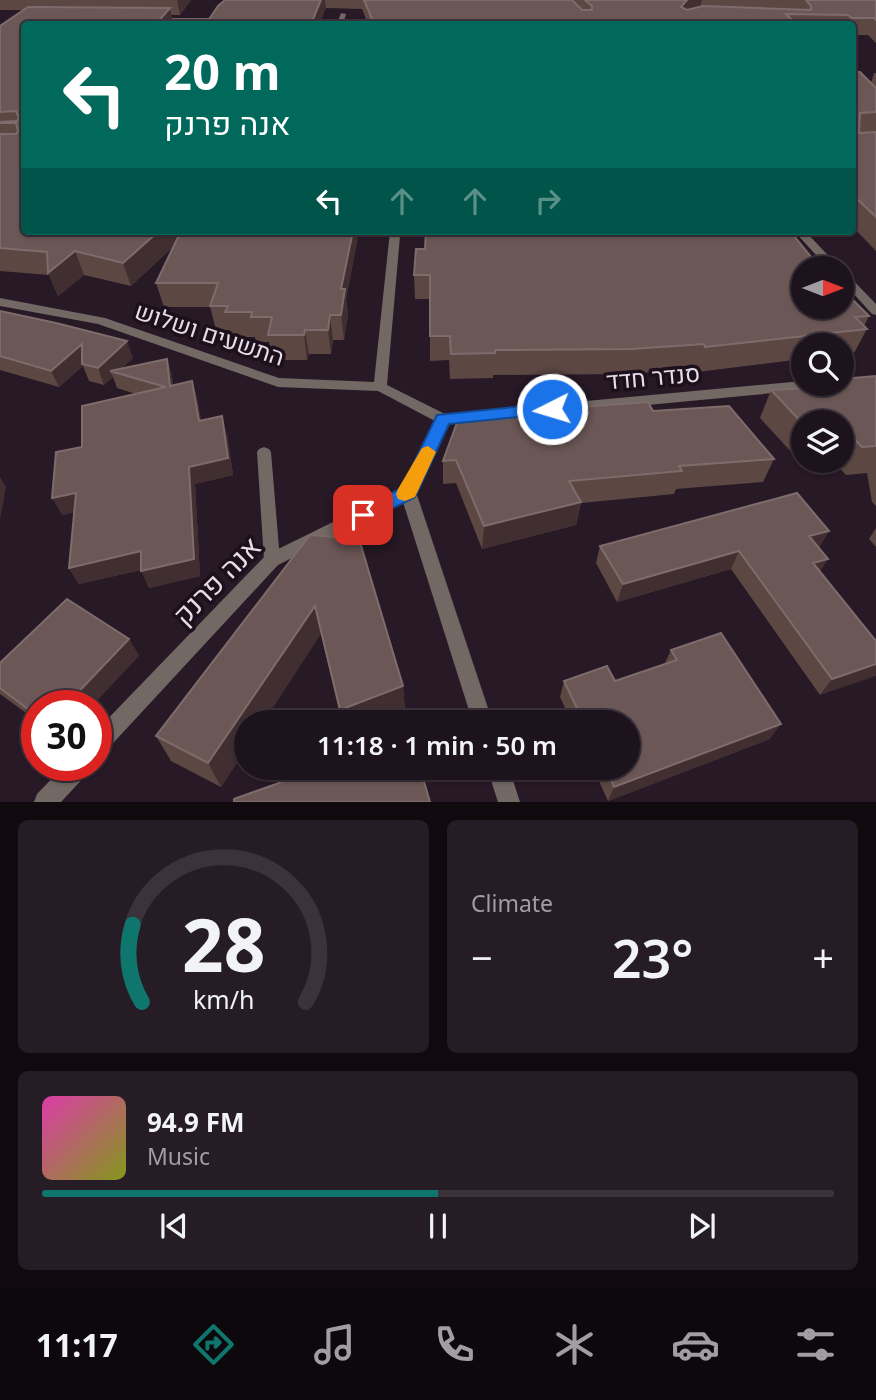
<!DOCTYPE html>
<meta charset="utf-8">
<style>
body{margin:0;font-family:"Noto Sans",Heebo,sans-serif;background:#251c25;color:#f1f3f6;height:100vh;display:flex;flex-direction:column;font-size:26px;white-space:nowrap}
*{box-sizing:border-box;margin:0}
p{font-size:23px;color:#a09ea3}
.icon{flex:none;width:38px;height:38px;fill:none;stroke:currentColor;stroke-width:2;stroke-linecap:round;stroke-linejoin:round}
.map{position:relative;height:802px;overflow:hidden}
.drawer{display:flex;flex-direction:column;gap:18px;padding:18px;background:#100a0f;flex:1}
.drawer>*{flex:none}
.guide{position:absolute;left:21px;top:21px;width:835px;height:214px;border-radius:7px;box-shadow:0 2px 5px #0004,0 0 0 2px #3b323b;background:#00695c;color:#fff;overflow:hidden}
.needle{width:46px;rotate:90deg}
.buttons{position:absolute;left:791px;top:256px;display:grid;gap:14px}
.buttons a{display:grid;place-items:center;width:63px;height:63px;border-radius:50%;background:#1d131c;box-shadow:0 2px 5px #0004,0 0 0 2px #3b323b;font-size:35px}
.speed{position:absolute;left:21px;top:690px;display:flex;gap:14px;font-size:35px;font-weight:700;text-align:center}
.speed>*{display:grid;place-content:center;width:91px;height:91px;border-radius:50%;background:#1d131c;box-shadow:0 2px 5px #0004,0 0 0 2px #3b323b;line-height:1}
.speed .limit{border:10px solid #d22;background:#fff;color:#111}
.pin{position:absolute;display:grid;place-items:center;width:60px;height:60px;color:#fff;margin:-30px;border-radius:14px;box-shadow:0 4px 10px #0006}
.me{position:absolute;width:77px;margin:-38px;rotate:265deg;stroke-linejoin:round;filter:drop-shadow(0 0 5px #0008)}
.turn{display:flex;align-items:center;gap:24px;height:147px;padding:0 28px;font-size:32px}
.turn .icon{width:91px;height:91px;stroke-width:2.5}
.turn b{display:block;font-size:49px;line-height:60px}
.lanes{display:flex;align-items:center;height:66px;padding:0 28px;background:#0003;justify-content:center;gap:35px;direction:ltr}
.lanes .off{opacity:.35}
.big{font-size:52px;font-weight:600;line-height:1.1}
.drawer .tile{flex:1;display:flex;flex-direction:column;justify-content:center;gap:10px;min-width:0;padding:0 24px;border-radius:10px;background:#251c25}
.drawer .dial{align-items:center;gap:0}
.dial svg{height:182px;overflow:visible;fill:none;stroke:#3b323b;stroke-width:7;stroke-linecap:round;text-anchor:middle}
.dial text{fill:#f1f3f6;stroke:none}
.song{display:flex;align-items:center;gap:21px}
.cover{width:84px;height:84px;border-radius:10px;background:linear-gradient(135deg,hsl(320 70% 55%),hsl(70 70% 35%))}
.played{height:7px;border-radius:4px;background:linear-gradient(90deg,#0f766e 50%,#3b323b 50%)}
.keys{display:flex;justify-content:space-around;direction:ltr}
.heat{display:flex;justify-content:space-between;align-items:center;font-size:38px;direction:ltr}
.drawer .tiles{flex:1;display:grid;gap:18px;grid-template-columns:1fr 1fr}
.tile:last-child{grid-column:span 2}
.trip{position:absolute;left:234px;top:710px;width:406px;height:70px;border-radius:35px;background:#1d131c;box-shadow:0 2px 5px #0004,0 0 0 2px #3b323b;font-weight:600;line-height:70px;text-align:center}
.menu{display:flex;height:112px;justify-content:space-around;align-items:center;background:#0c080b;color:#a09ea3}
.menu .icon{width:49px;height:49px}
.menu .current{color:#0f766e}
.menu b{font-size:32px;color:#f1f3f6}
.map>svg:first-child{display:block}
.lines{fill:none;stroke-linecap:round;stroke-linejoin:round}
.service{fill:#726864;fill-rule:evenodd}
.minor{fill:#726864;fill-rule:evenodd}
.tertiary{fill:#726864;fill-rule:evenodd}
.wall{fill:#5c4743}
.shaded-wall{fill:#412e30}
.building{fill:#6b5755;stroke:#7e6c6c;stroke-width:2}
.route{fill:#1a73e8;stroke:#114b97;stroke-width:2}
.slow{fill:#f59e0b}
.labels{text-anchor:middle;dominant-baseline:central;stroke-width:7;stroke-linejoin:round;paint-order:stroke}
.street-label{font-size:24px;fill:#e6dde6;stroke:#1d101d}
.near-street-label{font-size:28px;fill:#e6dde6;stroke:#1d101d}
</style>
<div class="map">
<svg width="876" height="802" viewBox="0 0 876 802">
<rect width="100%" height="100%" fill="#271926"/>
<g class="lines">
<!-- service -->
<path class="service" d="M852,54L856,55L857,56L852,58Z
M264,447L269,449L271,452L280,560L277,564L272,566L267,564L264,560L257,452L259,449Z"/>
<!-- minor -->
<path class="minor" d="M341,13L346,14L343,24H337Z
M217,18L219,21L155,22L152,20L155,18Z
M390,231H446L447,233L442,236H400L387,385L445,414L803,381V383H833L826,388L448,424L416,492L493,723H473L403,502L278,565L103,754L96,757V731L266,555L402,488L435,421L378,391L278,387L98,324L0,306V298L105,318L279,378L374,382Z
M65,765H91L88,773L61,802H34L37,794Z
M487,768H509L520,802H498Z"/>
<!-- tertiary -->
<path class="tertiary" d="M794,231H805L840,268H828Z
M842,272L846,273L876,304V315L872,314L842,281Z"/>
</g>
<!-- wall -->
<path class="wall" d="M0,0H191L180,15H171L173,24H24V231H359L346,299L348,314L344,340H333L331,354H309L307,360H272L269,342H256L255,337H231L230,330H216L210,307H164L156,283L174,246L131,286L84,275L58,296L49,275L0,271V26L24,10H0Z
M225,0H876V43L868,35H852V24H368L362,9L326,8L319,24H206Z
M852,72L871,83L874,73H876V132L859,133L876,132V251L852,226Z
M425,249L803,268L869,316L864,326L867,329L854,353L842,355V345H803V359L697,372L696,369L625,374L493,375V378L450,379L449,360L430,361V299H415L414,275Z
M0,311L133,358L121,369L167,359L172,376L173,385L192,381L197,398L201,421L227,434L233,475L195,484L200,576L149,588L141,570L79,584L69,568L74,512L62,515L82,447L136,394L117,388L113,377L104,385L89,381L83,366L59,387L0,370Z
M876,376V506L872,502L867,473L846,475L832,460H842V422H803V456H795L760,418L771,390L805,388L808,383H842Z
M514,409L653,411L774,459L763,482L676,489L674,494L581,503L576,525L482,549L456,483L443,484V461L513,417Z
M876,528V547L869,539Z
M829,531L819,547L828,559L820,571L876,641L820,695L731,569L617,602L596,563L600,546Z
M310,535L403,686L405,712L378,723H342L321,634L247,723V747L221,787L171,761L156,736Z
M129,639L139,656L37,705V721L0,694V663Z
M671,650L770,739L608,801L593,768H628V723H572L560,697L564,681H615L664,665Z"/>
<!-- shaded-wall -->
<path class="shaded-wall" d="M177,0H191L180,15Z
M321,0H325L326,8L319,24H311Z
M687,0H702L699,13L677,23L681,7Z
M170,8L173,24H156Z
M159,231H190L131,286L123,263Z
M353,231H359L346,299L348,314L344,340L341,315V289Z
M75,251L84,275L58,296L48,273Z
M330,315L333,340L331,354L328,330Z
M305,330L309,354L307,360L304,335Z
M127,341L133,358L117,373L110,371L113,377L104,385L98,368Z
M82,344L83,366L59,387L51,371Z
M167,359L172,376L175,403L170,386Z
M192,381L197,398L205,438L199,421Z
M222,416L227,434L233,475L195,484L200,576L149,588L141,571L189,467Z
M0,477L6,487L0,520Z
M76,493L85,510L62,515L52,498Z
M581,502L576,525L482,549L484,526Z
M829,531L818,549L809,536Z
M141,551L149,568L79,584L69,568Z
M739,551L731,569L617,602L623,584Z
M828,559L817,576L813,563Z
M315,606L321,634L263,723H247V747L221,787L208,763Z
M129,639L139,656L93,705H66Z
M876,664V676L820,695L832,679Z
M403,686L405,712L378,723H343L340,710Z
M781,724L770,739L608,801L614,787Z"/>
<!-- building -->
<path class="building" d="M225,0H321L311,24H206L218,6Z
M364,0H572L582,10H592V6L585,0H687L681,7L687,10L703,6L811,10V6L806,0H876V20L874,18H852L848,15L786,14L796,24H374Z
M28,7L170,8L156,24H24V231H159L123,263L75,251L48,273L47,252L0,248V134H16L18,131L16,123H0V122L16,121L19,119L16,111L0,112V26Z
M852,72H860L876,88V112L860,113L859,133L876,132V217L852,194Z
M181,231H353L341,289H345L341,315H330L328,330H305L304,335H268L272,317H251L252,312H225L228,306H210L218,283H156Z
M426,231H790L820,268H803V306H842V294L843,295L847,294L869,316L855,317L867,329L705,347L704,344L631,349L495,350V353L451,354L450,336H430V275H414L416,249H425Z
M0,311L56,323L127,341L98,368L82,364V344L51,371L0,356Z
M167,359L170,386L192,381L199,421L222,416L228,458L189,467L194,559L141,571V551L69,568L76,493L52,498L56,452L82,447V406L166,387L110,371Z
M876,376V446L862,447L842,427V422H803V424L771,390L812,388L809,383H842V379Z
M648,402L653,411L729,406L774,459L679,466L682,471L569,481L581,502L484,526L456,460L443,461L458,420L516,417L514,409L556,407V409Z
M797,493L829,531L809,536L828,559L813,563L876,641V664L832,679L739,551L623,584L600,546Z
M310,535L359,539L403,686L340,710L315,606L208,763L156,736Z
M67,599L129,639L66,705H37V716L0,688V663Z
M721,633L781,724L614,787L606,768H628V723H584L564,681L607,666L615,681L677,660L671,650Z
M321,768H420L430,802H234V799Z"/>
<!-- route -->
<path class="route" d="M552,403L561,409L558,413L449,424L415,497L370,520L363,522L356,520L354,515L356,510L402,488L437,415Z"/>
<!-- slow -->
<path class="slow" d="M428,446L436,452L415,497L405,501L398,499L396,494L398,489L422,448Z"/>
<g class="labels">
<!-- street labels -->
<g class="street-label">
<text transform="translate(210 333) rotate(18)">התשעים ושלוש</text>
<text transform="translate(653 376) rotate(-5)">סנדר חדד</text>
</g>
<!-- near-street labels -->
<g class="near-street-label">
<text transform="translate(216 580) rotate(-45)">אנה פרנק</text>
</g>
</g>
</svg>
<div class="buttons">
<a><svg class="needle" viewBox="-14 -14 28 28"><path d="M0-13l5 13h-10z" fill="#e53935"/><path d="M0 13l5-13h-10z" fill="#a09ea3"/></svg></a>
<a><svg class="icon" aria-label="search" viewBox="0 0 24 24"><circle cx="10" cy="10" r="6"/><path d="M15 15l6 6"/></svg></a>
<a><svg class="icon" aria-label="layers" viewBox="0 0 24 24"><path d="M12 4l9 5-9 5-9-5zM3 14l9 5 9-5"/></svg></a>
</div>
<div class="speed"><div class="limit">30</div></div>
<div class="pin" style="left:363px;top:515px;background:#d93025"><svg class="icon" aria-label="arrive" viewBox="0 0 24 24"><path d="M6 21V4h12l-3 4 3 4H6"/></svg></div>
<svg class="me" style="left:552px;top:409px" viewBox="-20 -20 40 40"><circle r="17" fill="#1a73e8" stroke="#fff" stroke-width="3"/><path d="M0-11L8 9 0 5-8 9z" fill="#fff"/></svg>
<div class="trip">11:18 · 1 min · 50 m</div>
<div class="guide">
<div class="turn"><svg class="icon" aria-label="left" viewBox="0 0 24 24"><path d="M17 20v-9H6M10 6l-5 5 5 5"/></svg><div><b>20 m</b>אנה פרנק</div></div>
<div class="lanes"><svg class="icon" aria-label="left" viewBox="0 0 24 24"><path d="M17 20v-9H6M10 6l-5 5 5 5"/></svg><svg class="icon off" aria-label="ahead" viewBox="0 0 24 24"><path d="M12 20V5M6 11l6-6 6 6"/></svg><svg class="icon off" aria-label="ahead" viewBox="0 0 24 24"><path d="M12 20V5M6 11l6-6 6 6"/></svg><svg class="icon off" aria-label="right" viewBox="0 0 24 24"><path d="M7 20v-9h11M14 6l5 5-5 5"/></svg></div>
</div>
</div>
<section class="drawer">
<div class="tiles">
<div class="tile dial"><svg viewBox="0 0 100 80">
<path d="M14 69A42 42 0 1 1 86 69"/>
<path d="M14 69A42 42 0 0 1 10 35" stroke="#0f766e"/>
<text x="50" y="56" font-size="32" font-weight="700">28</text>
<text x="50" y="72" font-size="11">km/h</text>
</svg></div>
<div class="tile"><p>Climate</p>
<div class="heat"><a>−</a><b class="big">23°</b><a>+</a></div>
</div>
<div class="tile">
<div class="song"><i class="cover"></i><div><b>94.9 FM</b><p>Music</p></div></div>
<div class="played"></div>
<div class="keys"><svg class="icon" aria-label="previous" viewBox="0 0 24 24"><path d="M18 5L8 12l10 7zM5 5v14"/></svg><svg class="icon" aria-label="pause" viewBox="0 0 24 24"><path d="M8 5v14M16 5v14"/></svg><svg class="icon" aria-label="next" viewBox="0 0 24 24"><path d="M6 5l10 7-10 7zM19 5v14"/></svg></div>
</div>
</div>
</section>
<nav class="menu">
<b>11:17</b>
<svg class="icon current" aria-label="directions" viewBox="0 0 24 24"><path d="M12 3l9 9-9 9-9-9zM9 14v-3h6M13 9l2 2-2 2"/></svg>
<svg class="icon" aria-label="music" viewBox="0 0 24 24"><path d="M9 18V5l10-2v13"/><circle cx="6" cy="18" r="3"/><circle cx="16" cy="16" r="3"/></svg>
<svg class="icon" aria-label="phone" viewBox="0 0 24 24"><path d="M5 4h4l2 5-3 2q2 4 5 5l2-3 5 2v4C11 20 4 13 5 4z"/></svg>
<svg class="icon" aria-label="climate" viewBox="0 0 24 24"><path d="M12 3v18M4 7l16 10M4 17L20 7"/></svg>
<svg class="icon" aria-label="car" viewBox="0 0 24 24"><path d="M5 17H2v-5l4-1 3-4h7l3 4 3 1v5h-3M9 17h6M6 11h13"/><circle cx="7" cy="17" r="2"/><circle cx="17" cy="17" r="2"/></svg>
<svg class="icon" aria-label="filters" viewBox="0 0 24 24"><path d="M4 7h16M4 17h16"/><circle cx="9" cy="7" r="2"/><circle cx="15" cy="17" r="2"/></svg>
</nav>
